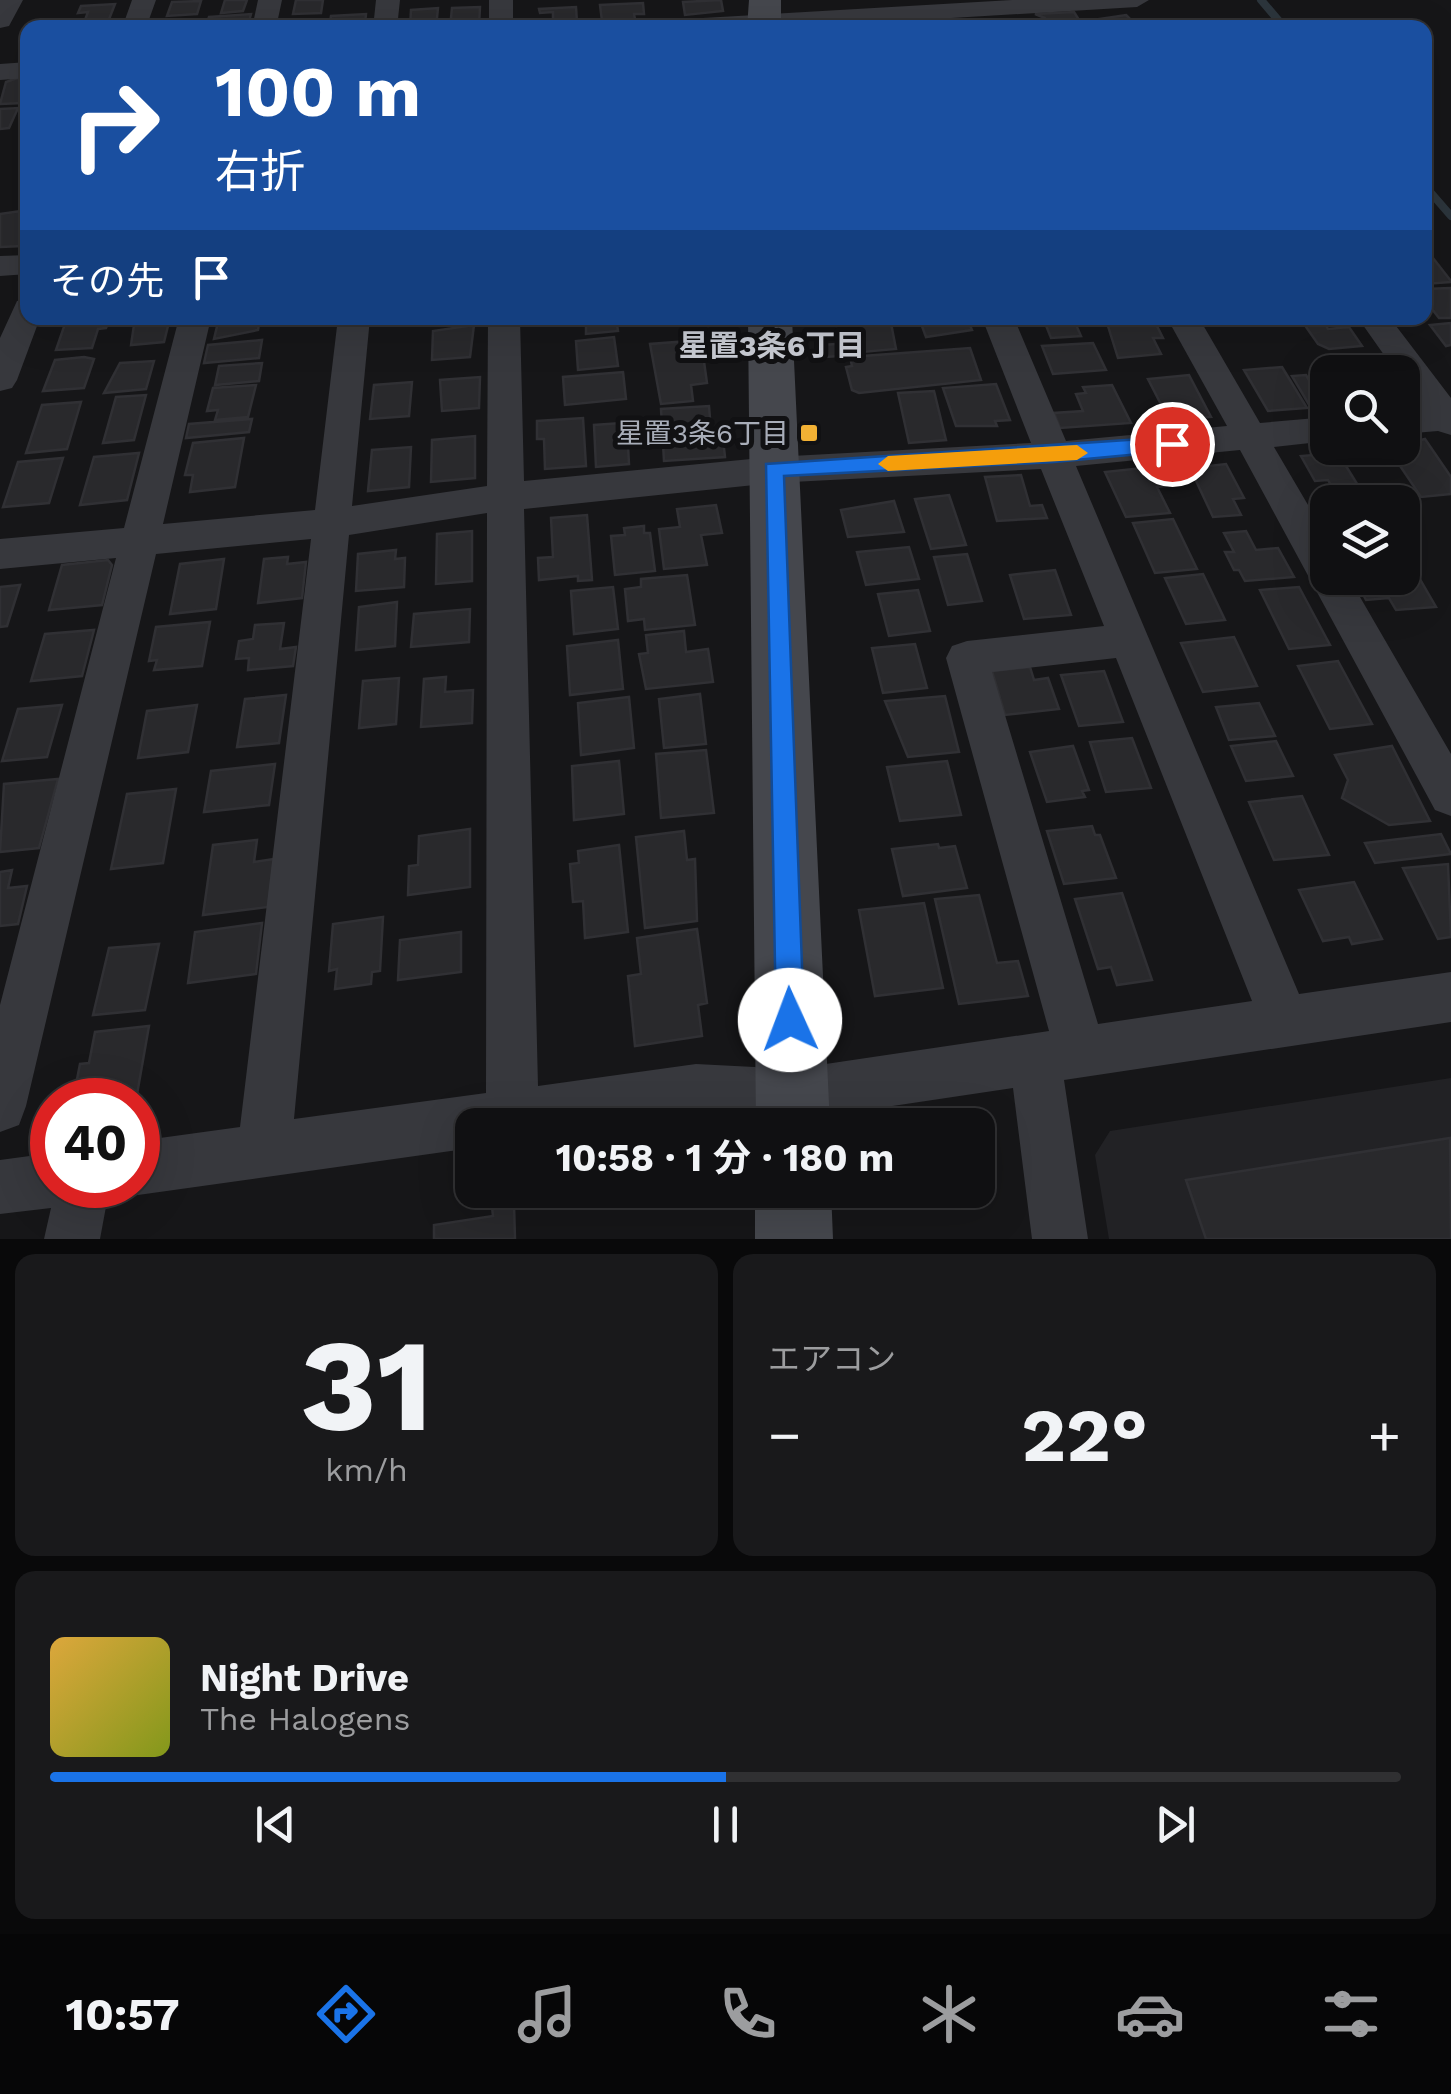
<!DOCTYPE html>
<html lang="ja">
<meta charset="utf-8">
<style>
body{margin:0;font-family:"Work Sans","Noto Sans JP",sans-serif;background:#19191b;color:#f1f3f6;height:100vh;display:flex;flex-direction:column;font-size:38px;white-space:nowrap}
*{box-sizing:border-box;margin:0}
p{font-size:32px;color:#9c9d9f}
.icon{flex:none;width:55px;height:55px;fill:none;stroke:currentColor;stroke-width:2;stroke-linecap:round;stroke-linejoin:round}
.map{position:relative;height:1239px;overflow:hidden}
.sheet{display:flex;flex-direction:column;gap:15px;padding:15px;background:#09090a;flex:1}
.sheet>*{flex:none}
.banner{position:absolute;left:20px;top:20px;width:1412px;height:305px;border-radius:20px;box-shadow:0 10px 40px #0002,0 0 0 2px #303032;background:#1a4fa0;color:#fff;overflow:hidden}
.controls{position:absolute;left:1310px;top:355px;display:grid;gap:20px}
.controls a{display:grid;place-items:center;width:110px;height:110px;border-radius:20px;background:#101012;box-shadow:0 10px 40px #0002,0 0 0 2px #303032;font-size:50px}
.speed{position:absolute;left:30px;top:1078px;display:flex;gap:20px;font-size:50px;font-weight:700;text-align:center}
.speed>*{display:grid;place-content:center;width:130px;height:130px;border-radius:50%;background:#101012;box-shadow:0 10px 40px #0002,0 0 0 2px #303032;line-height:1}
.speed .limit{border:15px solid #d22;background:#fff;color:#111}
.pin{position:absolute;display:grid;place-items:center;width:85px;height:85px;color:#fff;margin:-42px;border:5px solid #fff;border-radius:50%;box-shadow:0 2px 10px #0007}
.me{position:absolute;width:110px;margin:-55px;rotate:358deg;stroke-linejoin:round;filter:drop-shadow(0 0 8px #0008)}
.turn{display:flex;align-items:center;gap:35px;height:210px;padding:0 30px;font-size:45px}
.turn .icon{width:130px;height:130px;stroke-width:2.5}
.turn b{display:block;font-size:70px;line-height:85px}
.then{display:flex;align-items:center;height:95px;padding:0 30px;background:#0003;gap:20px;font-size:38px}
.big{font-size:75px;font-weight:700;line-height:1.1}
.sheet .widget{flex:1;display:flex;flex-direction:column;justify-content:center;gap:15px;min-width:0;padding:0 35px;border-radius:20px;background:#19191b}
.sheet .dial{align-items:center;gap:0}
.dial b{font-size:130px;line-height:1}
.song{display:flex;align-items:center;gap:30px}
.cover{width:120px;height:120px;border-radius:15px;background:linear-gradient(135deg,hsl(40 70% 55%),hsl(70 70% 35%))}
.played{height:10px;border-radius:5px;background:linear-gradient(90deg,#1a73e8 50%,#303032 50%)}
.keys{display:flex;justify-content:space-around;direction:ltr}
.heat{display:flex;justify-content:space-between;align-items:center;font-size:55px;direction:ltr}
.sheet .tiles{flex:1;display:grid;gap:15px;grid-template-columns:1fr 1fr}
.widget:last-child{grid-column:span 2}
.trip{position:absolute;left:455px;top:1108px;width:540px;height:100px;border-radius:20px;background:#101012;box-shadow:0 10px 40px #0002,0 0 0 2px #303032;font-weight:700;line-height:100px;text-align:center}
.menu{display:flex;height:160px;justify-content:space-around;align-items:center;background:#060607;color:#9c9d9f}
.menu .icon{width:70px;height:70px}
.menu .current{color:#1a73e8}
.menu b{font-size:45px;color:#f1f3f6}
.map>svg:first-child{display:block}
.built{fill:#222225}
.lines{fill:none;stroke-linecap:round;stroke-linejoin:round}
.stream{stroke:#2c353c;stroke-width:8}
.building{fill:#29292c;stroke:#303034;stroke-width:2.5}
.street{fill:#37383d;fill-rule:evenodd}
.secondary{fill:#45474d;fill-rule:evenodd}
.route{fill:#1a73e8;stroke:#114b97;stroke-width:2.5}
.slow{fill:#f59e0b}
.poi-dot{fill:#f2b134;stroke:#111113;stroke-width:4}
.labels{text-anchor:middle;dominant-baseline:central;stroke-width:10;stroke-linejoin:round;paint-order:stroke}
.poi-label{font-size:28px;fill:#a8adb8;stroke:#111113;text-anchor:end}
.neighbourhood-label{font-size:30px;font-weight:bold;fill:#c9ccd4;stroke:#111113}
</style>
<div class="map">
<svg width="1451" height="1239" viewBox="0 0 1451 1239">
<rect width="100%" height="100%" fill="#161618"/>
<!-- built -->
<path class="built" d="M1451,1078V1239H1109L1095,1155L1110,1131Z"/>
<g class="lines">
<!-- stream -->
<path class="stream" d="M1261,0L1285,28
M1425,186L1451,216"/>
</g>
<!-- building -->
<path class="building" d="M225,0H247L243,11L221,13Z
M296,0H323L321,13L293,14Z
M721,0L723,11L685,15L683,2Z
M201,1L197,14L167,16L172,2Z
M643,3L644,14H634L635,19L602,21L600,5Z
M115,4L106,27L82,28L88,12L78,13L81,6Z
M480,7L479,26L450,28L452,8Z
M576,7L577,22L553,23V12L540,13L539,9Z
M438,8L436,28H410L411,10Z
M1074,12L1084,28H1051L1045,18L1035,14Z
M251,14L248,25L205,28L209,17Z
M366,14L365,24L370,28H329L331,16Z
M1126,15L1137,26L1098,28L1093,20Z
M20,77H28L22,103L0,104L6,82Z
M18,108L9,128L0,129V109Z
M28,210L22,246L0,247V214Z
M1433,258L1451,281V282L1425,284V259Z
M1451,288V318H1439L1425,300V289Z
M67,318H110L106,328L98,329L92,348L56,350Z
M135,318H170L164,342L131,345Z
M219,318H260L258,330L214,339Z
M586,318H616L618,331L586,334Z
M890,318L896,349L862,352L853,320Z
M919,318H967L972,330L926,337Z
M1043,318H1073L1081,336L1051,338Z
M1154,320L1163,338H1153L1161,354L1118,358L1107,323Z
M1324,322L1328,329L1349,327L1362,346L1329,349L1318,344L1304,324Z
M1451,323V345L1446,346L1430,325Z
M474,325L470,357L432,360L433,331Z
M614,337L618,366L578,370L576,341Z
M262,340L259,358L204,363L208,345Z
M701,340L707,383L691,385L693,401L661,404L650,344Z
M849,343L852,355L826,357L823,345Z
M1093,343L1106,370L1053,374L1042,346Z
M970,348L981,380L859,393L852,390L846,367L852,366L850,357Z
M1366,356L1377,372H1341L1332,358Z
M84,357L94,359L84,388L43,391L55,360Z
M154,361L146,389L104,393L120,363Z
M262,363L259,381L215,385L219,366Z
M1282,367L1307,408L1268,411L1244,370Z
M623,372L626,399L565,405L563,377Z
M1189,375L1211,417L1169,420L1148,379Z
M1306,375L1325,407L1311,408L1292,376Z
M480,377L479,408L442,411L440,380Z
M412,382L409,416L370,419L374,385Z
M996,384L1010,420L995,421L997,426H956L943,388Z
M256,385L248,417L215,420L218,410L207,411L213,388Z
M1112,385L1131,423L1060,428L1054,413L1083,411L1076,394L1086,393L1083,387Z
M934,391L946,440L909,443L898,393Z
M146,395L134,440L103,443L116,397Z
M81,402L67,449L26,453L42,405Z
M709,406L711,431L722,430L725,457L664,461L661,409Z
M583,418L586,466L545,469L544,439H537V421Z
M252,419L249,432L186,438L189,424Z
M621,423V428L627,427L629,464L596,467L594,425Z
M475,436V478L431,482L432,440Z
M244,438L235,487L190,492L193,475H185L193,443Z
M1425,439L1451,477V494L1421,497L1388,448Z
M411,447L409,487L368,491L372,450Z
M139,453L127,500L80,505L94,457Z
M1338,453L1362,492L1336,494L1328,480L1315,481L1301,456Z
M63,458L49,503L3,507L18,462Z
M1153,461L1165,486L1157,487L1170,513L1126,517L1105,472L1143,468L1140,463Z
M1226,464L1244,498L1233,499L1241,515L1213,517L1190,468Z
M1021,475L1030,506L1042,505L1047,518L997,521L985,477Z
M949,495L966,545L931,549L915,499Z
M894,501L904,532L848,537L841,510Z
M716,505L722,533L701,535L707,565L664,569L659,529L680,527L677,509Z
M587,515L592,580L578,581V576L539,580L538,558L553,557L551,518Z
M1173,519L1197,569L1155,573L1133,523Z
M644,526V533H650L655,571L615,575L611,536L625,535L624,528Z
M472,531V581L436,584L437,534Z
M1246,531L1256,550L1278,548L1294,577L1245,581L1239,570H1234L1225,552H1234L1224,533Z
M909,547L919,579L866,585L857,552Z
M396,550L395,559L405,558L404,587L356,591L358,554Z
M967,554L982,601L948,605L934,557Z
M1406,555L1436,607L1396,610L1389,598L1366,600L1357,583L1402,578V556Z
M288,557L287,564L306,562L302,598L258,603L264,559Z
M224,559L216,609L170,614L180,564Z
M108,560L112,565L102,605L49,610L62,565Z
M1055,570L1071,615L1024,619L1010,575Z
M1203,574L1225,620L1186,624L1165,578Z
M687,575L695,625L645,630L644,619L628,621L625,589L641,587V579Z
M20,585L7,626L0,627V587Z
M613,587L618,629L574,634L571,591Z
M1299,587L1330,645L1289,649L1260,590Z
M918,590L930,631L889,636L878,594Z
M397,602L395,646L356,650L359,607Z
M470,609L469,642L411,647L414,614Z
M210,622L202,666L154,670L157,660L149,661L156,627Z
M284,623L280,649L296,647L293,666L248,670L249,658L236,659L239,641L253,639L255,625Z
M94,630L82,676L31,681L45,634Z
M684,631L686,652L708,649L713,682L646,689L639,654L648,653L646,635Z
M1234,637L1257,686L1203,692L1181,643Z
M618,640L623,689L570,695L567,646Z
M915,644L927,688L883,693L872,648Z
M1338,661L1372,724L1330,729L1298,666Z
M1030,667L1034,680L1048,678L1059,709L1005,715L992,671Z
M1104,671L1123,722L1079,726L1061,675Z
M446,677L445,692L473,690L472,723L421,727L424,679Z
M399,678L396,724L359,728L363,681Z
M700,694L706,744L664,748L659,699Z
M286,695L279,743L237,747L245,699Z
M945,696L959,752L908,757L885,701Z
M629,697L634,748L581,755L578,703Z
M1259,703L1275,736L1229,740L1216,707Z
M62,705L47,757L2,761L18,709Z
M197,705L188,752L138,758L147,711Z
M1132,738L1151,788L1106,792L1090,742Z
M1276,741L1293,776L1246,781L1231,746Z
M1073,746L1089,790L1082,791L1085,797L1047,802L1030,752Z
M1392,746L1430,821L1389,825L1342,798L1348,780L1335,755Z
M706,750L714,813L661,818L656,754Z
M619,761L624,814L574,820L572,766Z
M947,761L961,815L900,821L887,767Z
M275,764L269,805L204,812L211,771Z
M58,779L39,848L0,852L4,784Z
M176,789L163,863L111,869L127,794Z
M1302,796L1329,855L1274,860L1249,802Z
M1092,826L1095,835H1100L1116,878L1064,884L1047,831Z
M470,829V887L408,895L409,866L418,865L419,836Z
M684,831L687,860L695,859L697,921L645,928L636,837Z
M1441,834L1451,854L1375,863L1365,843Z
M257,840L254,862L274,859L268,907L203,915L213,845Z
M938,844L939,848L955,846L967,888L903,896L892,849Z
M619,845L628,932L585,938L583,901L573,902L570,864L579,863L578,851Z
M1448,864L1451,937L1438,939L1403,868Z
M12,870L8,888L27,886L18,924L0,926V872Z
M1354,882L1382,939L1352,944L1349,937L1323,941L1299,890Z
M1122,893L1152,980L1117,985L1111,967L1098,969L1075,899Z
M979,895L997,963L1018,961L1028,996L959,1004L935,899Z
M924,903L943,988L875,996L859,910Z
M383,917L380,971L372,972L371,984L335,989L337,969L329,971L333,924Z
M262,923L256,974L188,983L195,932Z
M697,929L707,1003L698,1005L702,1036L635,1046L628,976L641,974L637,938Z
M461,932V972L398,980L400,940Z
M159,944L145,1010L93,1015L109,948Z
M149,1026L136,1100H73L80,1064L89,1063L95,1032Z
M1450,1138L1451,1239H1206L1186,1180Z
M514,1204L515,1239H434V1225L493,1216L492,1207Z"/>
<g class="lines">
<!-- street -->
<path class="street" d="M0,0H23L9,26L0,28Z
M132,0H156L146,28H122Z
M258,0H282L276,28H252Z
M376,0H400L397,28H373Z
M489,0H513V28H489Z
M1012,0H1149L1137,7L785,28H638L650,21Z
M28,62V78L0,80V64Z
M28,255V274L0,276V256Z
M28,298V318H40L17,380L12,388L0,391V338L17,301Z
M179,318H211L163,524L315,510L338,318H370L352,506L487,486L488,318H520L524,481L773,457L1031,443L982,318H1014L1066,441L1227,426L1167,318H1199L1260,423L1328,417V441L1274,447L1328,539V578H1349L1451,754V816L1435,810L1240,450L1076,466L1299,994L1451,972V1022L1064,1080L1088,1239H1032L1013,1088L792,1121L696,1116L634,1125H472V1148L138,1195L119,1187L138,1185V1141L240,1127L311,539L156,554L26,1106L19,1125L0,1132V1005L116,558L0,569V539L124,528ZM1041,469L1104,626L967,641L952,646L946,658L1049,1031L792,1069L696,1064L538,1086L524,509L773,483ZM487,513L486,1093L294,1119L349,535ZM1116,658L1252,1001L1098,1024L992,672Z
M1358,318H1390L1451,398V435L1438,431L1402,434V410L1422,408L1402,381V372H1396Z
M52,1153V1185H110L100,1239H44L51,1208L0,1214V1160Z"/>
<!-- secondary -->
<path class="secondary" d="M749,0H781V28H747Z
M748,318H792L830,1125H756Z
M755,1190H831L833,1239H755Z"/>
</g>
<!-- route -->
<path class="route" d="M1172,437L1182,444L1172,451L1054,462L784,476L804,1020L800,1030L790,1034L780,1030L776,1020L766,464Z"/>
<!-- slow -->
<path class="slow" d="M1077,445L1088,453L1077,460L888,471L878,464L888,456Z"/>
<!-- markers -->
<rect class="poi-dot" x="799" y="423" width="20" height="20" rx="5"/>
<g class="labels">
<!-- poi labels -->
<g class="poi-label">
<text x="789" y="433">星置3条6丁目</text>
</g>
<!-- neighbourhood labels -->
<g class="neighbourhood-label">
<text x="772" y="345">星置3条6丁目</text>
</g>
</g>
</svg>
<div class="controls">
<a><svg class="icon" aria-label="search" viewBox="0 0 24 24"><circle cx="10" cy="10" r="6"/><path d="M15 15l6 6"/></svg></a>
<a><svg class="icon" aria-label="layers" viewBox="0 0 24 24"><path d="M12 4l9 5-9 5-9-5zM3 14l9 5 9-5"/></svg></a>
</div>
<div class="speed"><div class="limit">40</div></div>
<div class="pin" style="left:1172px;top:444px;background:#d93025"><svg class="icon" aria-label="arrive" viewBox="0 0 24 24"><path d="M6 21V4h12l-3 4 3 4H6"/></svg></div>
<svg class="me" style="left:790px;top:1020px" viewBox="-20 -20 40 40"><circle r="19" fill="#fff"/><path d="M0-13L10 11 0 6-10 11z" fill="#1a73e8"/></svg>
<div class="trip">10:58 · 1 分 · 180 m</div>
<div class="banner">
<div class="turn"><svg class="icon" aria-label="right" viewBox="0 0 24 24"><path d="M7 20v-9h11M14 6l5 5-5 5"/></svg><div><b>100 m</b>右折</div></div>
<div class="then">その先<svg class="icon" aria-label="arrive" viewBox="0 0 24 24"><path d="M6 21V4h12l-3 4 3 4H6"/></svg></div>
</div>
</div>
<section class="sheet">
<div class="tiles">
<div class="widget dial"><b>31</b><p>km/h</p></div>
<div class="widget"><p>エアコン</p>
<div class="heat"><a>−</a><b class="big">22°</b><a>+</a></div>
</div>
<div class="widget">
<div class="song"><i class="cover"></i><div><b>Night Drive</b><p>The Halogens</p></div></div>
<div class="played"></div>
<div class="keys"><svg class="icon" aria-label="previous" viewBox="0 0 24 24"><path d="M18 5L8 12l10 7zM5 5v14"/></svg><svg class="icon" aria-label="pause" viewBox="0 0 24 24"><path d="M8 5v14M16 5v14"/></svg><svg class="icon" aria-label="next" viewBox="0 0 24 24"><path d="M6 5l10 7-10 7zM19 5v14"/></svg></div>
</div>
</div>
</section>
<nav class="menu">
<b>10:57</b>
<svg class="icon current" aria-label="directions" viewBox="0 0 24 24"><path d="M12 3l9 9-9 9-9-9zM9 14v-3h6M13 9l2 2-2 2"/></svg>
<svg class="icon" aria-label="music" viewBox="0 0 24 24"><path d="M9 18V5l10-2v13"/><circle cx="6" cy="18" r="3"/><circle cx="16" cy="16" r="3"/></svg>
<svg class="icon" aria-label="phone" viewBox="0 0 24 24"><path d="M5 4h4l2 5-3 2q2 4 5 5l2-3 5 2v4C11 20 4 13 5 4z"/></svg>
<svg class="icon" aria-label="climate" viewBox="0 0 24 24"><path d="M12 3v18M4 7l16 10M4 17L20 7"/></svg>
<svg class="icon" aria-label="car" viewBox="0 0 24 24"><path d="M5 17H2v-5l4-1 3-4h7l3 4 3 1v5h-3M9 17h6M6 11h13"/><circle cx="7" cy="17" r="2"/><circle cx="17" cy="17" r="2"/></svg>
<svg class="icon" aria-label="filters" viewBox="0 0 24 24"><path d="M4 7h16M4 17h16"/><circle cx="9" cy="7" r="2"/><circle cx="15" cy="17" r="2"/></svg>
</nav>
